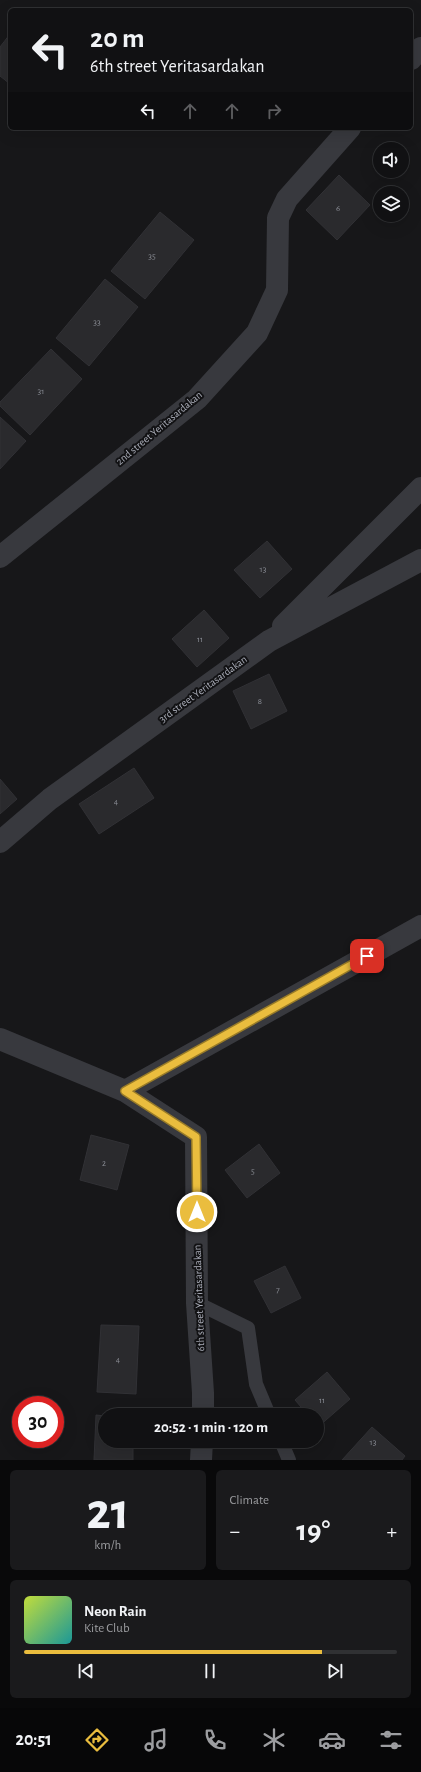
<!DOCTYPE html>
<meta charset="utf-8">
<style>
body{margin:0;font-family:"Alegreya Sans",sans-serif;background:#1a1a1c;color:#f1f3f6;height:100vh;display:flex;flex-direction:column;font-size:15px;white-space:nowrap}
*{box-sizing:border-box;margin:0}
p{font-size:13px;color:#9c9da0}
.icon{flex:none;width:22px;height:22px;fill:none;stroke:currentColor;stroke-width:2;stroke-linecap:round;stroke-linejoin:round}
.map{position:relative;height:1460px;overflow:hidden}
.panel{display:flex;flex-direction:column;gap:10px;padding:10px;background:#09090a;flex:1}
.panel>*{flex:none}
.guide{position:absolute;left:8px;top:8px;width:405px;height:122px;border-radius:6px;box-shadow:0 4px 16px #0002,0 0 0 1px #303133;background:#111113;color:#f1f3f6;overflow:hidden}
.controls{position:absolute;left:373px;top:142px;display:grid;gap:8px}
.controls a{display:grid;place-items:center;width:36px;height:36px;border-radius:50%;background:#111113;box-shadow:0 4px 16px #0002,0 0 0 1px #303133;font-size:20px}
.speed{position:absolute;left:12px;top:1396px;display:flex;gap:8px;font-size:20px;font-weight:700;text-align:center}
.speed>*{display:grid;place-content:center;width:52px;height:52px;border-radius:50%;background:#111113;box-shadow:0 4px 16px #0002,0 0 0 1px #303133;line-height:1}
.speed .limit{border:6px solid #d22;background:#fff;color:#111}
.pin{position:absolute;display:grid;place-items:center;width:34px;height:34px;color:#fff;margin:-17px;border-radius:8px;box-shadow:0 2px 6px #0006}
.me{position:absolute;width:44px;margin:-22px;rotate:0deg;stroke-linejoin:round;filter:drop-shadow(0 0 3px #0008)}
.turn{display:flex;align-items:center;gap:14px;height:84px;padding:0 16px;font-size:18px}
.turn .icon{width:52px;height:52px;stroke-width:2.5}
.turn b{display:block;font-size:28px;line-height:34px}
.lanes{display:flex;align-items:center;height:38px;padding:0 16px;background:#0003;justify-content:center;gap:20px;direction:ltr}
.lanes .off{opacity:.35}
.big{font-size:30px;font-weight:700;line-height:1.1}
.panel .card{flex:1;display:flex;flex-direction:column;justify-content:center;gap:6px;min-width:0;padding:0 14px;border-radius:6px;background:#1a1a1c}
.panel .dial{align-items:center;gap:0}
.dial b{font-size:52px;line-height:1}
.song{display:flex;align-items:center;gap:12px}
.cover{width:48px;height:48px;border-radius:6px;background:linear-gradient(135deg,hsl(70 70% 55%),hsl(180 70% 35%))}
.played{height:4px;border-radius:2px;background:linear-gradient(90deg,#eabd3e 80%,#303133 80%)}
.keys{display:flex;justify-content:space-around;direction:ltr}
.heat{display:flex;justify-content:space-between;align-items:center;font-size:22px;direction:ltr}
.panel .tiles{flex:1;display:grid;gap:10px;grid-template-columns:1fr 1fr}
.card:last-child{grid-column:span 2}
.trip{position:absolute;left:98px;top:1408px;width:226px;height:40px;border-radius:20px;background:#111113;box-shadow:0 4px 16px #0002,0 0 0 1px #303133;font-weight:700;line-height:40px;text-align:center}
.tabs{display:flex;height:64px;justify-content:space-around;align-items:center;background:#070708;color:#9c9da0}
.tabs .icon{width:28px;height:28px}
.tabs .selected{color:#eabd3e}
.tabs b{font-size:18px;color:#f1f3f6}
.map>svg:first-child{display:block}
.building{fill:#2a2a2d;stroke:#313135}
.lines{fill:none;stroke-linecap:round;stroke-linejoin:round}
.service{stroke:#38393e;stroke-width:14}
.minor{stroke:#38393e;stroke-width:22}
.route-casing{stroke:#987b28;stroke-width:10}
.route{stroke:#eabd3e;stroke-width:7}
.labels{text-anchor:middle;dominant-baseline:central;stroke-width:4;stroke-linejoin:round;paint-order:stroke}
.number-label{font-size:9px;fill:#898c94}
.street-label{font-size:11px;fill:#aaadb8;stroke:#121214}
</style>
<div class="map">
<svg width="421" height="1460" viewBox="0 0 421 1460">
<rect width="100%" height="100%" fill="#171719"/>
<!-- building -->
<path class="building" d="M10,34V84L0,76V47Z
M339,175L370,205L337,240L306,210Z
M160,212L194,240L145,299L111,271Z
M105,279L138,307L89,366L56,338Z
M51,349L82,379L30,435L0,406V402Z
M0,417L26,441L0,469Z
M267,541L292,569L260,598L234,570Z
M204,610L229,638L197,667L172,639Z
M269,674L287,711L251,729L233,691Z
M134,768L154,798L99,834L79,804Z
M0,779L17,799L0,814Z
M91,1135L129,1145L117,1190L80,1180Z
M259,1144L280,1173L247,1198L225,1170Z
M285,1266L301,1298L271,1313L254,1281Z
M101,1325L139,1326L136,1394L97,1392Z
M327,1372L350,1399L318,1427L317,1415H308L295,1400Z
M96,1415L105,1416V1441H133V1460H94Z
M372,1427L405,1456L402,1460H342Z"/>
<g class="lines">
<!-- service -->
<path class="service" d="M197,1303L248,1328L256,1384L269,1415
M281,1441L289,1460"/>
<!-- minor -->
<path class="minor" d="M411,59L421,48
M0,557L197,399L257,333L277,290L278,218L287,199L350,128
M283,626L421,488
M0,842L50,799L269,641L421,560
M0,1039L125,1091L196,1137L197,1303L203,1393V1415
M125,1091L421,926
M201,1460L202,1441"/>
</g>
<g class="lines">
<!-- route casing -->
<g class="route-casing">
<path id="route" d="M197,1212L196,1137L125,1091L367,956"/>
</g>
<!-- route -->
<use href="#route" class="route"/>
</g>
<g class="labels">
<!-- number labels -->
<g class="number-label">
<text x="338" y="208">6</text>
<text x="152" y="256">35</text>
<text x="97" y="322">33</text>
<text x="41" y="391">31</text>
<text x="263" y="569">13</text>
<text x="200" y="639">11</text>
<text x="260" y="701">8</text>
<text x="116" y="801">4</text>
<text x="104" y="1163">2</text>
<text x="253" y="1171">5</text>
<text x="278" y="1290">7</text>
<text x="118" y="1359">4</text>
<text x="322" y="1400">11</text>
<text x="373" y="1442">13</text>
</g>
<!-- street labels -->
<g class="street-label">
<text transform="translate(159 428) rotate(-40)">2nd street Yeritasardakan</text>
<text transform="translate(203 689) rotate(-36)">3rd street Yeritasardakan</text>
<text transform="translate(199 1298) rotate(-92)">6th street Yeritasardakan</text>
</g>
</g>
</svg>
<div class="controls">
<a><svg class="icon" aria-label="sound" viewBox="0 0 24 24"><path d="M4 9h4l5-4v14l-5-4H4zM17 9q2 3 0 6"/></svg></a>
<a><svg class="icon" aria-label="layers" viewBox="0 0 24 24"><path d="M12 4l9 5-9 5-9-5zM3 14l9 5 9-5"/></svg></a>
</div>
<div class="speed"><div class="limit">30</div></div>
<div class="pin" style="left:367px;top:956px;background:#d93025"><svg class="icon" aria-label="arrive" viewBox="0 0 24 24"><path d="M6 21V4h12l-3 4 3 4H6"/></svg></div>
<svg class="me" style="left:197px;top:1212px" viewBox="-20 -20 40 40"><circle r="17" fill="#eabd3e" stroke="#fff" stroke-width="3"/><path d="M0-11L8 9 0 5-8 9z" fill="#fff"/></svg>
<div class="trip">20:52 · 1 min · 120 m</div>
<div class="guide">
<div class="turn"><svg class="icon" aria-label="left" viewBox="0 0 24 24"><path d="M17 20v-9H6M10 6l-5 5 5 5"/></svg><div><b>20 m</b>6th street Yeritasardakan</div></div>
<div class="lanes"><svg class="icon" aria-label="left" viewBox="0 0 24 24"><path d="M17 20v-9H6M10 6l-5 5 5 5"/></svg><svg class="icon off" aria-label="ahead" viewBox="0 0 24 24"><path d="M12 20V5M6 11l6-6 6 6"/></svg><svg class="icon off" aria-label="ahead" viewBox="0 0 24 24"><path d="M12 20V5M6 11l6-6 6 6"/></svg><svg class="icon off" aria-label="right" viewBox="0 0 24 24"><path d="M7 20v-9h11M14 6l5 5-5 5"/></svg></div>
</div>
</div>
<section class="panel">
<div class="tiles">
<div class="card dial"><b>21</b><p>km/h</p></div>
<div class="card"><p>Climate</p>
<div class="heat"><a>−</a><b class="big">19°</b><a>+</a></div>
</div>
<div class="card">
<div class="song"><i class="cover"></i><div><b>Neon Rain</b><p>Kite Club</p></div></div>
<div class="played"></div>
<div class="keys"><svg class="icon" aria-label="previous" viewBox="0 0 24 24"><path d="M18 5L8 12l10 7zM5 5v14"/></svg><svg class="icon" aria-label="pause" viewBox="0 0 24 24"><path d="M8 5v14M16 5v14"/></svg><svg class="icon" aria-label="next" viewBox="0 0 24 24"><path d="M6 5l10 7-10 7zM19 5v14"/></svg></div>
</div>
</div>
</section>
<nav class="tabs">
<b>20:51</b>
<svg class="icon selected" aria-label="directions" viewBox="0 0 24 24"><path d="M12 3l9 9-9 9-9-9zM9 14v-3h6M13 9l2 2-2 2"/></svg>
<svg class="icon" aria-label="music" viewBox="0 0 24 24"><path d="M9 18V5l10-2v13"/><circle cx="6" cy="18" r="3"/><circle cx="16" cy="16" r="3"/></svg>
<svg class="icon" aria-label="phone" viewBox="0 0 24 24"><path d="M5 4h4l2 5-3 2q2 4 5 5l2-3 5 2v4C11 20 4 13 5 4z"/></svg>
<svg class="icon" aria-label="climate" viewBox="0 0 24 24"><path d="M12 3v18M4 7l16 10M4 17L20 7"/></svg>
<svg class="icon" aria-label="car" viewBox="0 0 24 24"><path d="M5 17H2v-5l4-1 3-4h7l3 4 3 1v5h-3M9 17h6M6 11h13"/><circle cx="7" cy="17" r="2"/><circle cx="17" cy="17" r="2"/></svg>
<svg class="icon" aria-label="filters" viewBox="0 0 24 24"><path d="M4 7h16M4 17h16"/><circle cx="9" cy="7" r="2"/><circle cx="15" cy="17" r="2"/></svg>
</nav>
